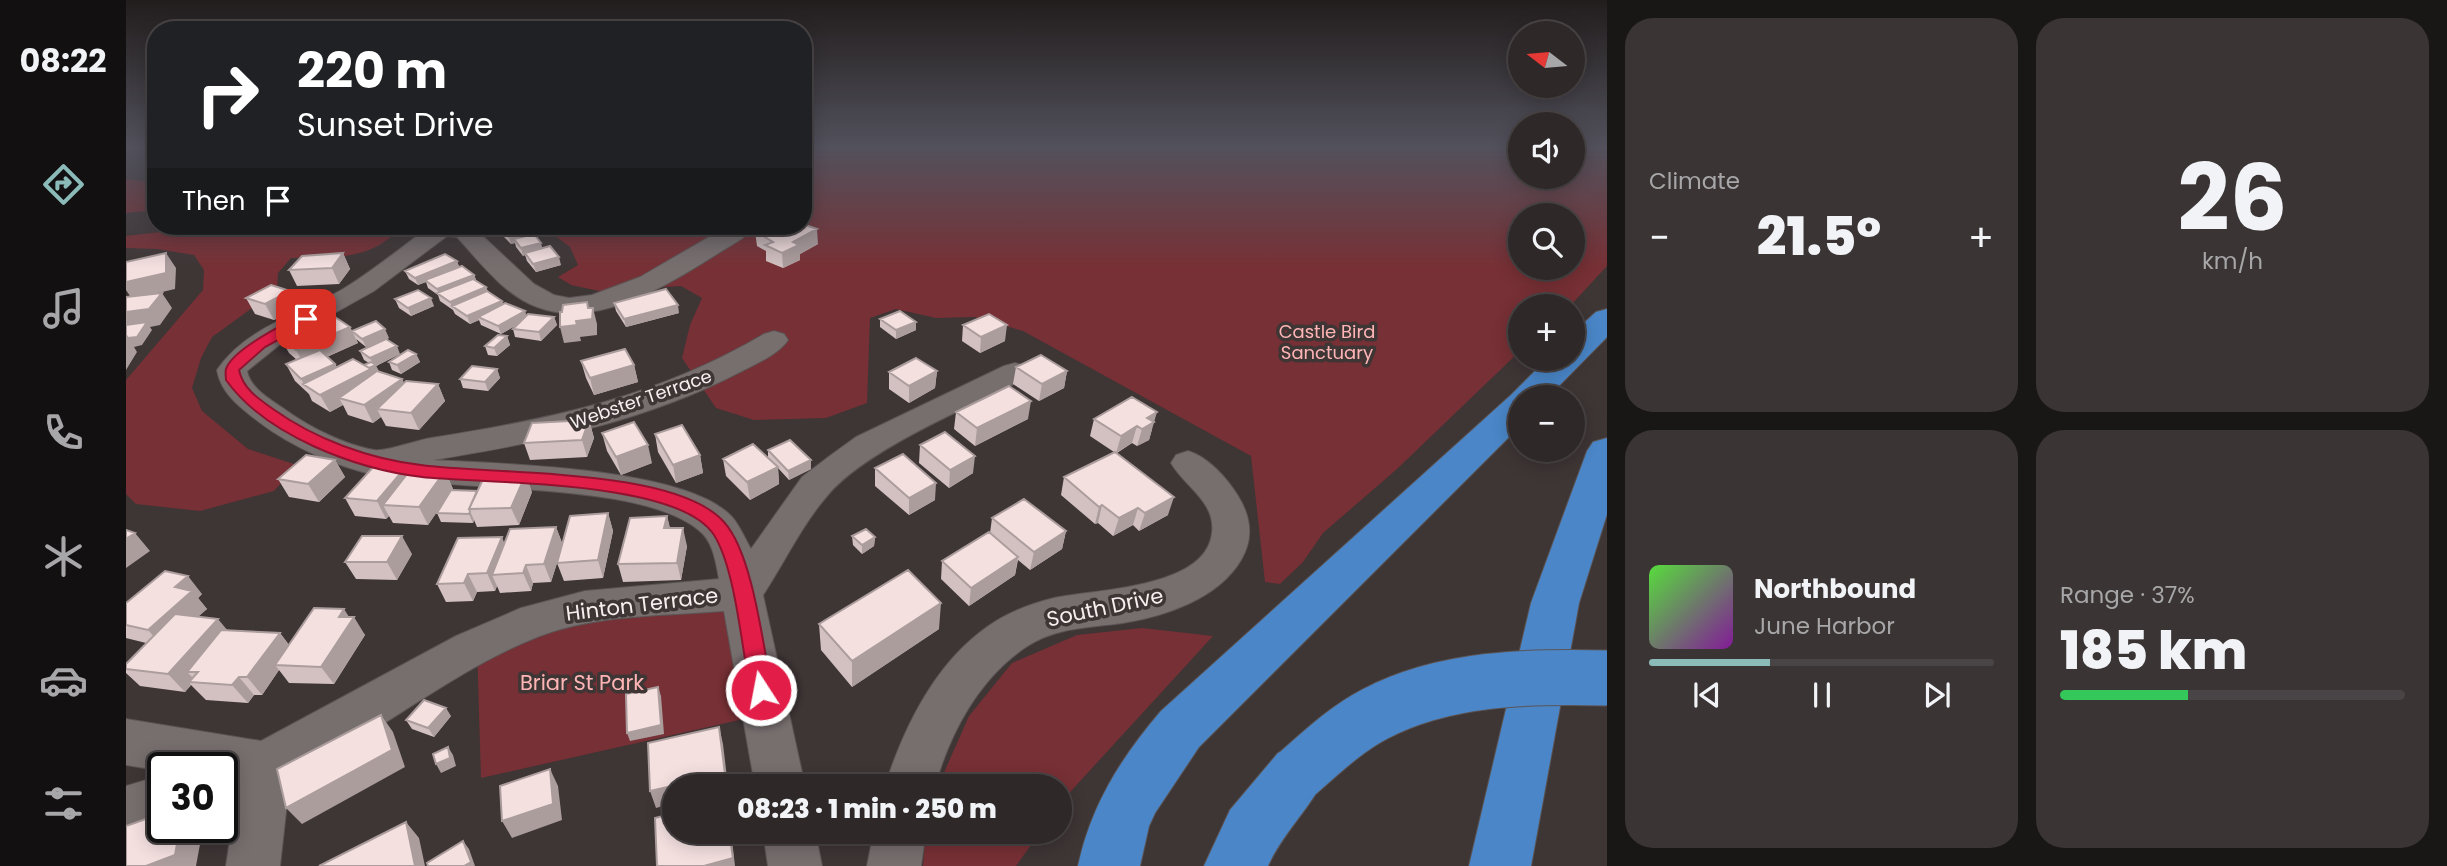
<!DOCTYPE html>
<meta charset="utf-8">
<style>
body{margin:0;font-family:Poppins,sans-serif;background:#3a3434;color:#f1f3f6;height:100vh;display:flex;flex-direction:column;font-size:26px;white-space:nowrap}
*{box-sizing:border-box;margin:0}
p{font-size:23px;color:#a7a6a8}
.icon{flex:none;width:38px;height:38px;fill:none;stroke:currentColor;stroke-width:2;stroke-linecap:round;stroke-linejoin:round}
.map{position:relative;flex:1;overflow:hidden}
.side{display:flex;flex-direction:column;gap:18px;padding:18px;background:#191616;width:840px}
.side>*{flex:none}
.hud{position:absolute;left:21px;top:21px;width:665px;height:214px;border-radius:28px;box-shadow:0 4px 18px #0003,0 0 0 2px #494445;background:#202124;color:#fff;overflow:hidden}
.needle{width:46px;rotate:286deg}
.controls{position:absolute;left:1382px;top:21px;display:grid;gap:14px}
.controls a{display:grid;place-items:center;width:77px;height:77px;border-radius:50%;background:#2e2828;box-shadow:0 4px 18px #0003,0 0 0 2px #494445;font-size:35px}
.speed{position:absolute;left:21px;top:752px;display:flex;gap:14px;font-size:35px;font-weight:700;text-align:center}
.speed>*{display:grid;place-content:center;width:91px;height:91px;border-radius:50%;background:#2e2828;box-shadow:0 4px 18px #0003,0 0 0 2px #494445;line-height:1}
.speed .limit{border:4px solid #111;border-radius:10px;background:#fff;color:#111}
.pin{position:absolute;display:grid;place-items:center;width:60px;height:60px;color:#fff;margin:-30px;border-radius:14px;box-shadow:0 4px 10px #0006}
.me{position:absolute;width:77px;margin:-38px;rotate:349deg;stroke-linejoin:round;filter:drop-shadow(0 0 5px #0008)}
.turn{display:flex;align-items:center;gap:24px;height:147px;padding:0 35px;font-size:32px}
.turn .icon{width:91px;height:91px;stroke-width:2.5}
.turn b{display:block;font-size:49px;line-height:60px}
.then{display:flex;align-items:center;height:66px;padding:0 35px;background:#0003;gap:14px;font-size:26px}
.big{font-size:52px;font-weight:800;line-height:1.1}
.side .card{flex:1;display:flex;flex-direction:column;justify-content:center;gap:10px;min-width:0;padding:0 24px;border-radius:28px;background:#3a3434}
.side .dial{align-items:center;gap:0}
.dial b{font-size:91px;line-height:1}
.song{display:flex;align-items:center;gap:21px}
.cover{width:84px;height:84px;border-radius:10px;background:linear-gradient(135deg,hsl(110 70% 55%),hsl(290 70% 35%))}
.played{height:7px;border-radius:4px;background:linear-gradient(90deg,#8bbbb9 35%,#494445 35%)}
.keys{display:flex;justify-content:space-around;direction:ltr}
.heat{display:flex;justify-content:space-between;align-items:center;font-size:38px;direction:ltr}
.charge{height:10px;border-radius:5px;background:linear-gradient(90deg,#34c759 37%,#494445 0)}
.side .tiles{flex:1;display:grid;gap:18px;grid-template-columns:repeat(2,1fr)}
.trip{position:absolute;left:536px;top:774px;width:410px;height:70px;border-radius:35px;background:#2e2828;box-shadow:0 4px 18px #0003,0 0 0 2px #494445;font-weight:800;line-height:70px;text-align:center}
main{display:flex;flex:1;min-height:0}
.tab-bar{display:flex;flex-direction:column;width:126px;justify-content:space-around;align-items:center;background:#121010;color:#a7a6a8}
.tab-bar .icon{width:49px;height:49px}
.tab-bar .on{color:#8bbbb9}
.tab-bar b{font-size:32px;color:#f1f3f6}
.map>svg:first-child{display:block}
.green{fill:#773035;fill-rule:evenodd}
.lines{fill:none;stroke-linecap:round;stroke-linejoin:round}
.minor-casing{stroke:#5b5454;stroke-width:2}
.highway-casing{stroke:#5b5454;stroke-width:2}
.minor{fill:#776e6e;fill-rule:evenodd}
.highway{fill:#4a86c8;fill-rule:evenodd}
.highway-bridge-casing{stroke:#5b5454;stroke-width:57;stroke-linecap:butt}
.highway-bridge{stroke:#4a86c8;stroke-width:55}
.wall{fill:#d3c1c1}
.shaded-wall{fill:#ac9d9d}
.building{fill:#f5e0e0;stroke:#ac9d9d;stroke-width:2}
.route{fill:#e11d48;stroke:#92132f;stroke-width:2}
.labels{text-anchor:middle;dominant-baseline:central;stroke-width:7;stroke-linejoin:round;paint-order:stroke}
.park-label{font-size:18px;fill:#ffb5b6;stroke:#3e3535}
.street-label{font-size:18px;fill:#f5efef;stroke:#3e3535}
.near-street-label{font-size:21px;fill:#f5efef;stroke:#3e3535}
.near-park-label{font-size:21px;fill:#ffb5b6;stroke:#3e3535}
</style>
<main>
<nav class="tab-bar">
<b>08:22</b>
<svg class="icon on" aria-label="directions" viewBox="0 0 24 24"><path d="M12 3l9 9-9 9-9-9zM9 14v-3h6M13 9l2 2-2 2"/></svg>
<svg class="icon" aria-label="music" viewBox="0 0 24 24"><path d="M9 18V5l10-2v13"/><circle cx="6" cy="18" r="3"/><circle cx="16" cy="16" r="3"/></svg>
<svg class="icon" aria-label="phone" viewBox="0 0 24 24"><path d="M5 4h4l2 5-3 2q2 4 5 5l2-3 5 2v4C11 20 4 13 5 4z"/></svg>
<svg class="icon" aria-label="climate" viewBox="0 0 24 24"><path d="M12 3v18M4 7l16 10M4 17L20 7"/></svg>
<svg class="icon" aria-label="car" viewBox="0 0 24 24"><path d="M5 17H2v-5l4-1 3-4h7l3 4 3 1v5h-3M9 17h6M6 11h13"/><circle cx="7" cy="17" r="2"/><circle cx="17" cy="17" r="2"/></svg>
<svg class="icon" aria-label="filters" viewBox="0 0 24 24"><path d="M4 7h16M4 17h16"/><circle cx="9" cy="7" r="2"/><circle cx="15" cy="17" r="2"/></svg>
</nav>
<div class="map">
<svg width="1481" height="866" viewBox="0 0 1481 866">
<rect width="100%" height="100%" fill="#3e3535"/>
<!-- green -->
<path class="green" d="M677,147H1395V177H1447V147H1481V266L1444,306H1395V350L1271,469L1197,533L1177,562L1154,584L1139,582L1125,456L897,331L849,317L810,318L770,309L744,318L741,403L700,418L628,420L590,408L556,358L564,325L576,298L555,286L473,291L445,285L432,277L452,265L444,247L416,226H677ZM1395,215H1447V268H1395Z
M0,179L30,183V210L0,213Z
M85,226H253L267,235C239,261 202,257 165,258L152,273L151,290L86,337L75,358L66,388L76,411L122,449L171,465L148,491L74,511L10,504L0,494V380L77,290L78,270L68,255L31,249L0,248V236Z
M616,593L640,714L355,778L351,646L408,621Z
M1016,628L1087,636L946,790L933,807V786H812L843,716L886,663L951,635Z
M800,831H915L890,866H797Z"/>
<g class="lines">
<!-- minor casing -->
<g class="minor-casing">
<path id="minor" d="M304,226L347,227L408,284L428,295L443,298L466,295L514,277L602,226H630C621,238 603,246 591,254C542,285 471,330 411,307C378,295 354,262 331,237L321,236L248,291L157,342L121,371C125,390 146,400 161,411C185,428 219,445 248,450C260,452 291,440 305,438C426,419 531,397 638,334L648,331L658,334L662,340C652,355 629,364 614,372C518,422 412,443 307,460C375,464 561,467 606,517C614,526 619,539 625,549L676,477L705,455L730,437L878,366L889,363L900,366L904,372L900,378C844,407 740,449 701,496C676,525 658,563 637,595L679,786H629L598,611C538,616 472,614 414,636C326,670 250,737 164,776L154,866H100L110,799L96,804V768H37V771L0,765V719L135,741L330,636L395,608L459,591L593,579C590,564 588,546 577,534C523,480 332,493 253,476C211,467 166,447 133,422C115,408 95,394 91,370C120,327 174,314 217,289C248,270 276,247 304,226Z
M1062,451C1082,457 1101,478 1112,496C1125,517 1128,538 1115,560C1092,599 1039,616 997,623C962,628 930,627 900,647C853,678 824,733 809,786H759C779,724 812,657 870,621C888,610 908,603 928,598C968,589 1080,589 1086,533C1090,502 1059,487 1045,463L1050,455Z
M37,775V825L0,838V786Z
M637,831H689L696,866H642Z
M748,831H800L795,866H741Z"/>
</g>
<!-- highway casing -->
<g class="highway-casing">
<path id="highway" d="M1481,309V337L1422,397H1395V425L1073,747L1029,813L1023,826L1014,866H952C965,805 995,758 1035,711L1385,395L1421,359H1447V333L1470,312Z
M1481,438V514L1453,603L1405,866H1343L1405,603L1461,451L1467,442Z
M1172,745L1192,753L1201,773C1186,807 1157,832 1142,866H1078L1104,810L1152,753Z"/>
</g>
<!-- minor -->
<use href="#minor" class="minor"/>
<!-- highway -->
<use href="#highway" class="highway"/>
<!-- highway-bridge casing -->
<g class="highway-bridge-casing">
<path id="highway-bridge" d="M1172,773C1196,752 1220,729 1249,714C1319,677 1404,676 1481,678"/>
</g>
<!-- highway-bridge -->
<use href="#highway-bridge" class="highway-bridge"/>
</g>
<!-- wall -->
<path class="wall" d="M365,226H404L416,248L435,265L410,272L401,261L399,255L397,256L390,247L389,243L385,244L376,235L374,230L371,231Z
M629,231L692,244L674,254V260L657,268L640,261V251L631,246Z
M217,253L224,269L213,284L171,286L163,270Z
M331,261L333,267L348,275L350,280L360,287L362,292L376,301L377,304L399,311L400,316L428,317L431,325L415,341L389,337L387,329L391,325L375,334L355,325L353,320L344,324L329,314L327,310L314,301L312,295L302,288L300,282L292,285L283,279L279,271Z
M164,291L172,307L148,320L129,314L120,298Z
M269,299L308,306L285,316L273,308Z
M488,303L553,313L500,327L490,311Z
M754,319L790,322V330L770,339L754,327Z
M837,325L879,341L854,353L836,341Z
M224,327L232,343L201,357L209,364L211,367L238,365L243,363L238,360L234,351L274,354L250,366L253,372L276,379L278,383L312,384L319,401L293,430L260,426L255,417L247,423L222,415L217,405L204,412L186,401L183,394L169,381L160,364L171,360L163,353L154,337Z
M226,331L263,338L240,347L230,339Z
M381,336L384,345L371,356L362,355L359,346Z
M290,354L294,362L275,374L266,370L263,362Z
M455,361L508,365L512,382L468,395L460,378Z
M890,367L941,371L938,388L913,401L887,384Z
M371,369L374,378L362,391L337,388L334,379Z
M811,371L809,388L783,403L763,389V372Z
M830,412L902,419L849,446L828,429Z
M968,419L1026,429L1023,440L1011,446L1006,443L991,453L1042,515L1013,531L1007,525L987,536L972,523L969,524L935,495L938,477L988,452L964,436Z
M463,420L468,438L461,457L404,460L398,443Z
M476,433L526,463L495,475L481,451Z
M529,434L574,455L577,473L550,483L532,452Z
M794,445L847,473L823,488L793,463Z
M642,450L685,460V469L663,480L652,468L653,484L624,500L600,476L597,459L642,458Z
M209,460L219,477L193,502L163,497L152,479Z
M279,468L282,473L319,471L327,489L326,490L406,492L393,525L351,527L348,520L347,523L315,522L311,513L314,507L302,525L267,523L263,516L260,519L229,516L219,498Z
M749,468L809,500L783,515L749,486Z
M482,513L487,531L477,578L438,581L431,563L425,582L407,583L405,591L374,593L371,586L369,591L351,592L347,601L320,602L311,584L378,544L430,527L436,543Z
M541,516L544,528L561,546L555,580L497,582L492,564Z
M866,518L940,531L936,549L904,570L892,560L889,575L843,606L815,579L816,561L864,533Z
M726,536L749,537L748,546L736,554L727,545Z
M286,554L271,580L230,579L219,562Z
M76,594L72,598L81,609L72,616L102,630L154,633L163,645L223,617L239,635L208,684L163,683L153,670L136,695H128L122,703L80,700L65,685L59,692L14,686L0,673V664L20,643L0,638V603Z
M693,624L813,629L726,687L695,650Z
M325,716L308,737L286,729L280,720Z"/>
<!-- shaded-wall -->
<path class="shaded-wall" d="M369,226H388L373,227L374,230L371,231Z
M408,229L410,237L388,239L389,243L385,244L383,237Z
M691,229L692,244L674,254V260L657,268L656,253L667,242Z
M415,243L417,251L399,253V255L397,256L395,248Z
M40,253L50,268L49,289L6,299L0,290V282Z
M217,253L224,269L213,284L206,268Z
M433,257L435,265L410,272L407,264Z
M331,261L334,269L299,280L300,282L292,285L289,278Z
M348,275L351,282L313,295L311,289Z
M360,287L363,295L326,306L327,310L324,302Z
M164,291L172,307L148,320L139,304Z
M36,293L46,308L34,325L24,327L26,330L16,345L8,347L11,352L0,370V312Z
M305,298L308,306L285,316L282,308Z
M376,301L379,309L352,317L353,320L344,324L341,316Z
M461,302L465,319L467,308L471,324V335L454,337L455,341L438,343L434,327L462,308Z
M552,305L553,313L500,327L498,319Z
M399,311L401,319L375,334L372,326Z
M428,317L431,325L415,341L413,332Z
M790,322V330L770,339V330Z
M881,325L879,341L854,353L855,337Z
M224,327L232,343L179,366L170,350Z
M259,329L263,338L240,347L236,339Z
M381,336L384,345L371,356L368,348Z
M271,346L274,354L250,366L254,373L213,398L217,405L204,412L194,395L248,366L244,358Z
M290,354L294,362L275,374L271,365Z
M209,364L218,381L178,384L175,379Z
M508,365L512,382L468,395L464,378Z
M371,369L374,378L362,391L359,382Z
M811,371L809,388L783,403V386Z
M941,371L938,388L913,401L916,384Z
M276,379L284,396L251,409L255,417L247,423L238,405Z
M312,384L319,401L293,430L285,413Z
M905,401L902,419L849,446L851,428Z
M1031,412L1023,440L1011,446L1016,429L1021,418Z
M463,420L468,438L461,457L456,440Z
M1011,426L1006,443L990,453L995,436Z
M522,445L526,463L495,475L490,457Z
M574,455L577,473L550,483L547,465Z
M849,456L847,473L823,488L824,470Z
M209,460L219,477L193,502L182,484Z
M685,460V469L663,480L662,471Z
M652,467L653,484L624,500L621,482Z
M279,468L288,486L257,505L263,516L260,519L251,501Z
M319,471L327,489L302,525L293,507Z
M400,474L406,492L393,525L385,508Z
M810,483L809,500L783,515V498Z
M1048,497L1042,515L1013,531L1019,513Z
M976,505L972,523L969,524L973,507Z
M1012,508L1007,525L987,536L993,518Z
M344,511L348,520L347,523L343,514Z
M482,513L487,531L477,578L472,560Z
M541,516L545,534L538,528Z
M430,527L437,545L425,582L418,564Z
M557,528L561,546L555,580L551,563Z
M940,531L936,549L904,570L908,552Z
M9,533L24,551L0,568V539Z
M276,536L286,554L271,580L261,562Z
M376,537L383,555L366,575L371,586L369,591L361,573Z
M749,537L748,546L736,554V545Z
M892,557L889,575L843,606L845,588Z
M400,565L407,583L405,591L397,573Z
M342,574L351,592L347,601L338,583Z
M62,576L76,594L72,598L81,609L38,648L22,630L49,587Z
M815,603L813,629L726,687V661Z
M218,609L225,620L228,617L239,635L208,684L195,667L213,617Z
M92,619L107,637L72,672H61L69,680L63,682L65,685L59,692L42,674Z
M154,633L167,650L149,665L153,670L136,695L121,677Z
M113,677L128,695L122,703L106,685Z
M532,687L535,696L538,734L504,741L501,733Z
M320,708L325,716L308,737L302,728Z
M255,715L267,732L279,767L176,824L160,808Z
M593,727L597,744L602,786H548V803L530,808L524,791Z
M322,747L327,755L330,766L315,773L310,764Z
M424,769L432,786L436,820L386,838L376,821Z
M280,822L293,838L299,866H289Z
M54,828H77L70,866H20Z
M603,831H605L609,866H578Z
M337,841L343,849L349,866H338Z"/>
<!-- building -->
<path class="building" d="M677,224L691,229L667,242L673,245L656,253L639,245L647,242L629,231L640,226H677Z
M379,226H404L408,229L383,237L373,227Z
M408,234L415,243L395,248L388,239Z
M424,246L433,257L407,264L399,253Z
M40,253V273L0,282V262Z
M217,253L206,268L163,270L176,256Z
M319,254L331,261L289,278L279,271Z
M336,266L348,275L311,289L299,280Z
M347,279L360,287L324,302L311,293Z
M145,285L164,291L139,304L120,298Z
M540,289L552,305L498,319L488,303Z
M292,290L305,298L282,308L269,299Z
M361,291L376,301L341,316L326,306Z
M36,293L23,309L0,312V297Z
M461,302L462,308H467L466,319L450,321L451,325L434,327V312H436L437,305Z
M379,303L399,311L372,326L352,317Z
M774,311L790,322L770,330L754,319Z
M402,314L428,317L413,332L387,329Z
M863,314L881,325L855,337L837,325Z
M206,315L224,327L170,350L154,337Z
M250,321L259,329L236,339L226,331Z
M21,322L11,337L2,338L0,335V325Z
M372,335L381,336L368,348L359,346Z
M260,339L271,346L244,358L234,351Z
M499,349L508,365L464,378L455,361Z
M194,350L209,364L175,379L160,364Z
M282,350L290,354L271,365L263,362Z
M915,355L941,371L916,384L890,367Z
M790,358L811,371L783,386L763,372Z
M227,359L245,369L194,395L177,384Z
M245,362L250,365L243,368L238,365Z
M346,366L371,369L359,382L334,379Z
M251,371L276,379L238,405L213,398Z
M280,381L312,384L285,413L251,409Z
M883,386L905,401L851,428L830,412Z
M1006,397L1031,412L1021,418L1028,422L1016,429L1011,426L995,436L968,419Z
M463,420L456,440L398,443L406,423Z
M508,422L522,445L490,457L476,433Z
M556,425L574,455L547,465L529,434Z
M819,432L849,456L824,470L794,445Z
M664,440L685,460L662,471L642,450Z
M627,444L652,467L621,482L597,459Z
M989,452L1048,497L1019,513L1012,508L993,518L976,505L973,507L938,477Z
M777,454L810,483L783,498L749,468Z
M180,455L209,460L182,484L152,479Z
M249,465L279,468L251,501L219,498Z
M285,469L319,471L293,507L257,505Z
M400,474L385,508L343,509L359,475Z
M325,490L351,491L343,509L344,511L343,514L311,513Z
M898,499L940,531L908,552L866,518Z
M482,513L472,560L431,563L444,516Z
M541,516L538,528H557L551,563L492,564L504,518Z
M430,527L418,564L400,565L397,573L366,575L384,529Z
M740,529L749,537L736,545L726,536Z
M0,530L9,533L0,539Z
M863,532L892,557L845,588L816,561Z
M236,536H276L261,562H219Z
M376,537L361,573L342,574L338,583L311,584L332,538Z
M782,570L815,603L726,661L693,624Z
M39,571L62,576L49,587L66,591L22,630L0,625V603Z
M188,608L218,609L213,617H228L195,667L149,665Z
M49,614L92,619L42,674L0,669V664Z
M95,630L154,633L121,677H113L106,685L63,682L72,672H61Z
M532,687L535,725L501,733L500,694Z
M298,700L320,708L302,728L280,720Z
M255,715L266,750L160,808L151,769Z
M593,727L599,774L524,791L522,743Z
M322,747L324,758L310,764L307,754Z
M424,769L427,804L376,821L374,786Z
M37,813V828H54L49,855L20,866H0V826Z
M548,813V831H603L607,858L578,866H531L529,818Z
M280,822L289,866H193Z
M337,841L345,862L338,866H302L301,863Z"/>
<!-- sky -->
<linearGradient id="sky" x2="0" y2="1"><stop stop-color="#221d1d"/><stop offset="0.55" stop-color="#52515c"/><stop offset="1" stop-color="#52515c" stop-opacity="0"/></linearGradient>
<rect width="1481" height="268" fill="url(#sky)"/>
<!-- route -->
<path class="route" d="M180,315L187,319L185,322L139,347L113,370C117,389 133,399 147,409C189,439 243,459 295,465C368,475 549,467 598,522C627,554 637,646 646,690L643,696L635,699L627,696L624,690C616,648 609,568 588,535C552,479 360,484 296,477C230,469 140,436 100,380C100,378 99,372 100,369C106,350 161,321 180,315Z"/>
<g class="labels">
<!-- park labels -->
<g class="park-label">
<text x="1201" y="331">Castle Bird<tspan x="1201" dy="21">Sanctuary</tspan></text>
</g>
<!-- street labels -->
<g class="street-label">
<text transform="translate(515 399) rotate(-19)">Webster Terrace</text>
</g>
<!-- near-street labels -->
<g class="near-street-label">
<text transform="translate(516 604) rotate(-7)">Hinton Terrace</text>
<text transform="translate(979 607) rotate(-12)">South Drive</text>
</g>
<!-- near-park labels -->
<g class="near-park-label">
<text x="456" y="682">Briar St Park</text>
</g>
</g>
</svg>
<div class="controls">
<a><svg class="needle" viewBox="-14 -14 28 28"><path d="M0-13l5 13h-10z" fill="#e53935"/><path d="M0 13l5-13h-10z" fill="#a7a6a8"/></svg></a>
<a><svg class="icon" aria-label="sound" viewBox="0 0 24 24"><path d="M4 9h4l5-4v14l-5-4H4zM17 9q2 3 0 6"/></svg></a>
<a><svg class="icon" aria-label="search" viewBox="0 0 24 24"><circle cx="10" cy="10" r="6"/><path d="M15 15l6 6"/></svg></a>
<a>+</a>
<a>−</a>
</div>
<div class="speed"><div class="limit">30</div></div>
<div class="pin" style="left:180px;top:319px;background:#d93025"><svg class="icon" aria-label="arrive" viewBox="0 0 24 24"><path d="M6 21V4h12l-3 4 3 4H6"/></svg></div>
<svg class="me" style="left:635px;top:690px" viewBox="-20 -20 40 40"><circle r="17" fill="#e11d48" stroke="#fff" stroke-width="3"/><path d="M0-11L8 9 0 5-8 9z" fill="#fff"/></svg>
<div class="trip">08:23 · 1 min · 250 m</div>
<div class="hud">
<div class="turn"><svg class="icon" aria-label="right" viewBox="0 0 24 24"><path d="M7 20v-9h11M14 6l5 5-5 5"/></svg><div><b>220 m</b>Sunset Drive</div></div>
<div class="then">Then<svg class="icon" aria-label="arrive" viewBox="0 0 24 24"><path d="M6 21V4h12l-3 4 3 4H6"/></svg></div>
</div>
</div>
<section class="side">
<div class="tiles">
<div class="card"><p>Climate</p>
<div class="heat"><a>−</a><b class="big">21.5°</b><a>+</a></div>
</div>
<div class="card dial"><b>26</b><p>km/h</p></div>
<div class="card">
<div class="song"><i class="cover"></i><div><b>Northbound</b><p>June Harbor</p></div></div>
<div class="played"></div>
<div class="keys"><svg class="icon" aria-label="previous" viewBox="0 0 24 24"><path d="M18 5L8 12l10 7zM5 5v14"/></svg><svg class="icon" aria-label="pause" viewBox="0 0 24 24"><path d="M8 5v14M16 5v14"/></svg><svg class="icon" aria-label="next" viewBox="0 0 24 24"><path d="M6 5l10 7-10 7zM19 5v14"/></svg></div>
</div>
<div class="card"><p>Range · 37%</p><b class="big">185 km</b><div class="charge"></div></div>
</div>
</section>
</main>
